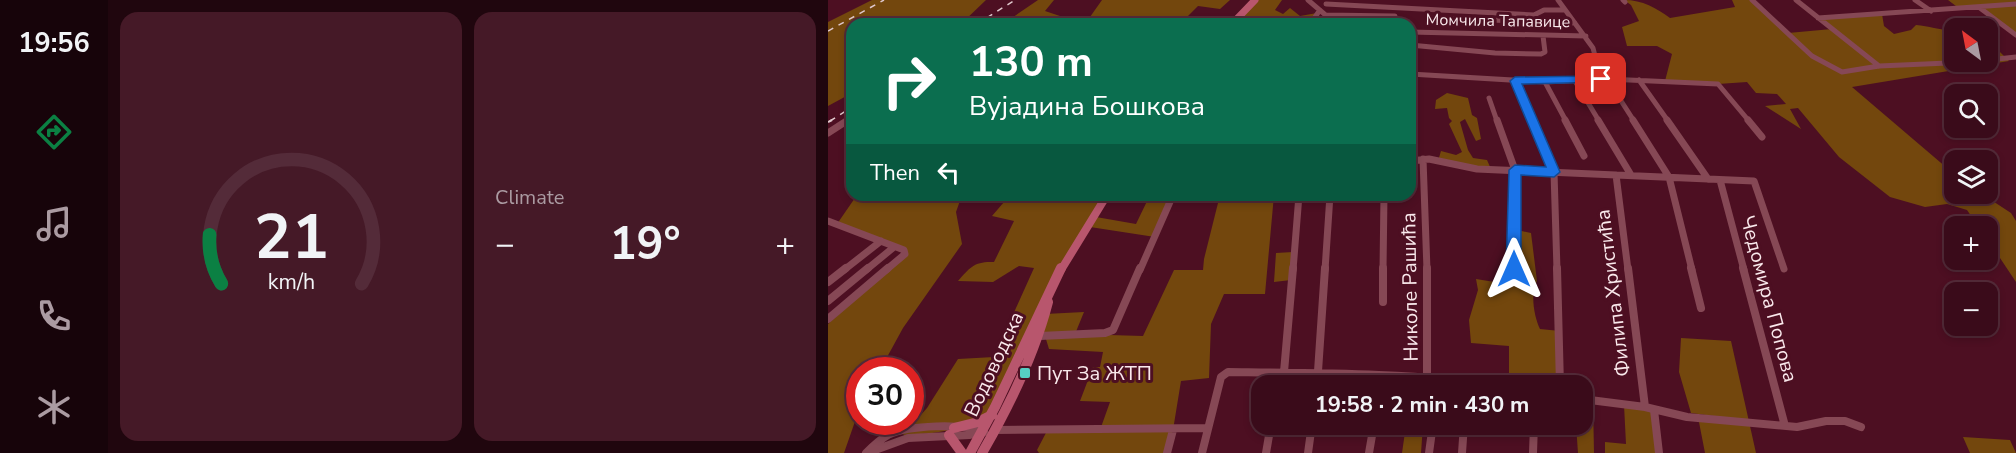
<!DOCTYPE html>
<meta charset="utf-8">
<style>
body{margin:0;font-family:"Nunito Sans",sans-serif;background:#451927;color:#f1f3f6;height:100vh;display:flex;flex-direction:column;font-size:22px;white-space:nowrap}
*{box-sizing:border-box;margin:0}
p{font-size:20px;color:#ab9ba2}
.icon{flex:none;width:33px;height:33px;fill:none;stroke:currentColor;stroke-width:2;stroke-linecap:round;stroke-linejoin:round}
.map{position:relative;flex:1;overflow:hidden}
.panel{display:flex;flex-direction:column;gap:12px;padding:12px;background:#20060e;width:720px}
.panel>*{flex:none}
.guide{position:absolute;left:18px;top:18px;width:570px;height:183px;border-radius:18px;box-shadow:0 3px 9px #0003,0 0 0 2px #542b39;background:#0b6e4f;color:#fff;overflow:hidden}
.needle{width:39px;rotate:328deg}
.controls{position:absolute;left:1116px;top:18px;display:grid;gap:12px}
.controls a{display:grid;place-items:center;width:54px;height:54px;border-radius:12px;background:#3a0b1a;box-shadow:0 3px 9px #0003,0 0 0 2px #542b39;font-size:30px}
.speed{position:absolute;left:18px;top:357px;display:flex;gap:12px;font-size:30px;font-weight:700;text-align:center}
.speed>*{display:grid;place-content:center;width:78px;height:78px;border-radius:50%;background:#3a0b1a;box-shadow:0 3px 9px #0003,0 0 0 2px #542b39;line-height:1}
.speed .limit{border:9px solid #d22;background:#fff;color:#111}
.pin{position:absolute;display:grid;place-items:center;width:51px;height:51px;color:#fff;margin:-26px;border-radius:12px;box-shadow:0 3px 9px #0006}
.me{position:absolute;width:66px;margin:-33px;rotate:0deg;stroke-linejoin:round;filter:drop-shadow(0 0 4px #0008)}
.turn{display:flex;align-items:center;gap:21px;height:126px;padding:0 24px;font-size:27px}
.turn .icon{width:78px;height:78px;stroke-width:2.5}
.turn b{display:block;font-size:42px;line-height:51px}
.then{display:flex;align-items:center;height:57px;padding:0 24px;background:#0003;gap:12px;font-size:22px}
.big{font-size:45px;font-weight:700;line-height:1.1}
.panel .card{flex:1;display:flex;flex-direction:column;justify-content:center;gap:9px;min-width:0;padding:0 21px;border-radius:18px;background:#451927}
.panel .dial{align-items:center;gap:0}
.dial svg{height:156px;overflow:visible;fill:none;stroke:#542b39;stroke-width:7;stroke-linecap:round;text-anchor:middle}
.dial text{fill:#f1f3f6;stroke:none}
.heat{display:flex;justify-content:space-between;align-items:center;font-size:33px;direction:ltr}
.panel .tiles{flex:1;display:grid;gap:12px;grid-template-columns:repeat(2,1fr)}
.trip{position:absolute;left:423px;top:375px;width:342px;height:60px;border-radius:18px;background:#3a0b1a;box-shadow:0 3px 9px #0003,0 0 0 2px #542b39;font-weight:700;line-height:60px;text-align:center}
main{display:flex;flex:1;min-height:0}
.tabs{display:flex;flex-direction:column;width:108px;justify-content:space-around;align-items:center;background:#17040a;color:#ab9ba2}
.tabs .icon{width:42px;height:42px}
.tabs .on{color:#0b8043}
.tabs b{font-size:27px;color:#f1f3f6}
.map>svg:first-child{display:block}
.green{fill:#73470d}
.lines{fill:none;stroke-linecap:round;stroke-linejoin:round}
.street-far2{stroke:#864855;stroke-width:5}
.street-far1{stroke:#864855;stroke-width:7}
.street{stroke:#864855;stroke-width:8}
.secondary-far2{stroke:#b8566d;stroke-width:7}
.secondary-far1{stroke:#b8566d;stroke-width:8}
.secondary{stroke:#b8566d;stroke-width:10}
.rail-far1{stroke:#dfc7cc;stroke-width:1.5;stroke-dasharray:6 6;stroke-linecap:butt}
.rail{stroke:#dfc7cc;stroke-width:2;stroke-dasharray:8 8;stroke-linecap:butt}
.route{fill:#1a73e8;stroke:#114b97;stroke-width:1.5}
.poi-dot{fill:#56cec3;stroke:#4d0f22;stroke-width:2}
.labels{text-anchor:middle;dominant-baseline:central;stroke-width:6;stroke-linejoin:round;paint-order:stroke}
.far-street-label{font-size:16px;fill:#fae9ec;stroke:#4d0f22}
.street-label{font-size:20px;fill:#fae9ec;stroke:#4d0f22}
.poi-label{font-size:20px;fill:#fae9ec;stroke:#4d0f22;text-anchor:start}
</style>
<main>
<nav class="tabs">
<b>19:56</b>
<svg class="icon on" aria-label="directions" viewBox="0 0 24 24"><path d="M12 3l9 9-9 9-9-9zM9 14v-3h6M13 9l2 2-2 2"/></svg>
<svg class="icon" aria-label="music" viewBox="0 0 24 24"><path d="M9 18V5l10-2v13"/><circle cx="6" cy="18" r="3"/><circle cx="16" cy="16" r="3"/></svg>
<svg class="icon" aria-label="phone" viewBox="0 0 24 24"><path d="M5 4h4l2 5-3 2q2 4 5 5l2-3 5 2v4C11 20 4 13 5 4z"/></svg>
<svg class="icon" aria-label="climate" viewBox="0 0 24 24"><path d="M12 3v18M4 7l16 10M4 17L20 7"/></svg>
</nav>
<section class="panel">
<div class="tiles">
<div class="card dial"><svg viewBox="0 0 100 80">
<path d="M14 69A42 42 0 1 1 86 69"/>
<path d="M14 69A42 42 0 0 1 8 44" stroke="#0b8043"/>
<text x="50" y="56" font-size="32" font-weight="700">21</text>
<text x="50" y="72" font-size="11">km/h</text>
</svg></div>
<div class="card"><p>Climate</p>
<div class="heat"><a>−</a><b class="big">19°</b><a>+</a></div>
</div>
</div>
</section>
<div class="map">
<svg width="1188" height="453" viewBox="0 0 1188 453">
<rect width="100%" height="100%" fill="#4d0f22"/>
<!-- green -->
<path class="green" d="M44,0H158L133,24H24V93L0,106V22Z
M210,0H226L217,11L232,16L227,24H175Z
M274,0H402L392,9L370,6L352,24H257Z
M427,0H454L447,10L455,14L462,8L472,16L489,13L482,24H404Z
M796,0C815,0 828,8 842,18L907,7L904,0H924L960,33L1004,29L990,18L1054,14L1056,26L1066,34L1083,30L1088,25C1102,26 1114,31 1126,30V62H1160V50L1169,49L1181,61L1024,87L1126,174V194H1154L1183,213L1188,221V282L1160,240V226H1150L1139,210L1119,204L1097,207L1062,197L1011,157L970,108L962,109L973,129L937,106L958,104L949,94L928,93L919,82L890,84L837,81L844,54L829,46H799L794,27L811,21L803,5Z
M1120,0H1188V35L1152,8L1132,9Z
M619,93L640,98L644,115L649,118L653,139L648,141L637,119L632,122L640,150L645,158L659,160L663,169L610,161L613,151L628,155L634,152L621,124L624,121L621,118L619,108L607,109L608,100Z
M29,195H134L128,212L134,244L75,328L52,370H32L31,410L16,453H0V324L77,254L9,224Z
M182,195H279L266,213L164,415C135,430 107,434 75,435L99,408L130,359L166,357L206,268L191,266L165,282L130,281C142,267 147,261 166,262L186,221L164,216Z
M322,195H345L327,237L262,227L268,217L308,224Z
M392,195H446L437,294H396L383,324L381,378L353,381L345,430L338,453H211L209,450L220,429L272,430L282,402L252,401L265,367H272L275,352L221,349L217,336H212L217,314L256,312L247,334L315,336L346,270H375L376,259Z
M685,229L703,233L709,281C702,293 706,317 712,329L732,331V385H681V346L643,343L641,320L650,290L648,279L685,285Z
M465,252L463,280L446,282L448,253Z
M853,338L903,341L928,453H877L870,417L908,419L863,413L851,372Z
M755,399L765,401L766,453H750L748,425L754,424Z
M796,405L826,410L831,453H777V442L798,444Z
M578,425H595L593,453H574Z
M1135,437L1182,440L1188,453H1142Z"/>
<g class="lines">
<!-- street-far2 -->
<path class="street-far2" d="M480,0L508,24
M730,0L765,48L773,79
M795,0L797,2
M924,0L984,56L1014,72L1051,66L1143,62
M968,0L1051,66
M1087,0L1103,11
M498,4L706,15L716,10H737
M1152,8L1188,35
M497,15L567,16
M605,18L747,23
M990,18L1188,4
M482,24L492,10
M582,32L758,36
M582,45L667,53L713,54L717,52L715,36
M1160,60L1188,57
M582,74L717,82L779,79L890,84L921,121
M779,79L806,121
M811,80L840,121
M687,81L704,121
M747,81L771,121
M717,82L738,121
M661,98L669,121
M18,121L24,117"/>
<!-- street-far1 -->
<path class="street-far1" d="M669,120L687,170L686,269
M704,120L726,172L729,270
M737,120L756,156
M770,120L803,175
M805,120L841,177L864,270
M839,120L880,179
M920,120L934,137
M0,133L20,120
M595,159L599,270
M582,161L601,159L649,169L926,181L956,269
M788,175L800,270
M892,180L916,270
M0,221L76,250L77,254L58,270
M16,270L53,241
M38,270L66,247
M312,270L345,195
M465,270L471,195
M497,270L502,195
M555,270L556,195"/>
<!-- street -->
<path class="street" d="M599,268V378
M729,268L732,386
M800,268L817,407
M863,268L873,308
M915,268L957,426
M0,282L18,268
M0,301L40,268
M555,302V268
M0,319L60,268
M212,336L277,333L285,330L312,268
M456,372L465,268
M449,386L451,373
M489,386L497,268
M754,399L817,407L859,417L969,427L998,421H1017L1033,427
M826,410L831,453
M167,430L380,428
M38,453C45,446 51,440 60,435C81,425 135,423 156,432
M39,453L80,438L142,435L153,432
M339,453L345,430
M374,453L393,377L400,372C494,373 588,373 681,386
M438,453L443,424
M480,453L484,424
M541,453L546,424
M601,453L605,424
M634,453L636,424
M705,453L706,424"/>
<!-- secondary-far2 -->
<path class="secondary-far2" d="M404,24L427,0"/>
<!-- secondary-far1 -->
<path class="secondary-far1" d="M233,270L279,195"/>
<!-- secondary -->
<path class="secondary" d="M126,428L150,422L164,415
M121,435L134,453
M142,453L167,407L233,268
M154,453C182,405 206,356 220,302"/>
<!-- rail-far1 -->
<path class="rail-far1" d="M149,24L187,0
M0,31L56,0
M2,121L24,107"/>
<!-- rail -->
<path class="rail" d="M0,122L4,120"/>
</g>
<!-- route -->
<path class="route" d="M773,76L777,77V82L694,84L732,172L726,177L693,175V269L691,273H681L678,269L681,170L687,165L718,167L682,81L687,77Z"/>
<!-- markers -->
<rect class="poi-dot" x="191" y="367" width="12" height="12" rx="3"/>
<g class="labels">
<!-- far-street labels -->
<g class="far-street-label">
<text transform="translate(670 21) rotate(1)">Момчила Тапавице</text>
</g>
<!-- street labels -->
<g class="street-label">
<text transform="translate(582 287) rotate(-91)">Николе Рашића</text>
<text transform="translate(785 293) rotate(-97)">Филипа Христића</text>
<text transform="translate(941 299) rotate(75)">Чедомира Попова</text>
<text transform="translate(166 364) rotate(-65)">Водоводска</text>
</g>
<!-- poi labels -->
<g class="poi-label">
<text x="209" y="373">Пут За ЖТП</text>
</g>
</g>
</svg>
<div class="controls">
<a><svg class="needle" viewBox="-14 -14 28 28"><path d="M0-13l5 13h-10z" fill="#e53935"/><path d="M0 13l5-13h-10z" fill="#ab9ba2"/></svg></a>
<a><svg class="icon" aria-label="search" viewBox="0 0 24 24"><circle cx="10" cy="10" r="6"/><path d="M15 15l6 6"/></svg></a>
<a><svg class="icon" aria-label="layers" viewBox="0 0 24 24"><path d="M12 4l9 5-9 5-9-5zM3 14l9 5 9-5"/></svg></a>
<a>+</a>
<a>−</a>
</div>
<div class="speed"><div class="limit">30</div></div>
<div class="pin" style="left:773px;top:79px;background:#d93025"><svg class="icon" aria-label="arrive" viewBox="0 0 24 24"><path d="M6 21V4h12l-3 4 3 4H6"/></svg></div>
<svg class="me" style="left:686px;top:269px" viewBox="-20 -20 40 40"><path d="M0-17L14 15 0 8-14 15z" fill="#1a73e8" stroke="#fff" stroke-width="4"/></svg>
<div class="trip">19:58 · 2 min · 430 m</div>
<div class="guide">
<div class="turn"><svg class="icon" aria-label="right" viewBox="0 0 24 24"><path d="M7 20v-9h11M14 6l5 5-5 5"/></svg><div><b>130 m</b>Вујадина Бошкова</div></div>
<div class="then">Then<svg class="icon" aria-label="left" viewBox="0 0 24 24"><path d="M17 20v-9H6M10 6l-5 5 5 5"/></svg></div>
</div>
</div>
</main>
